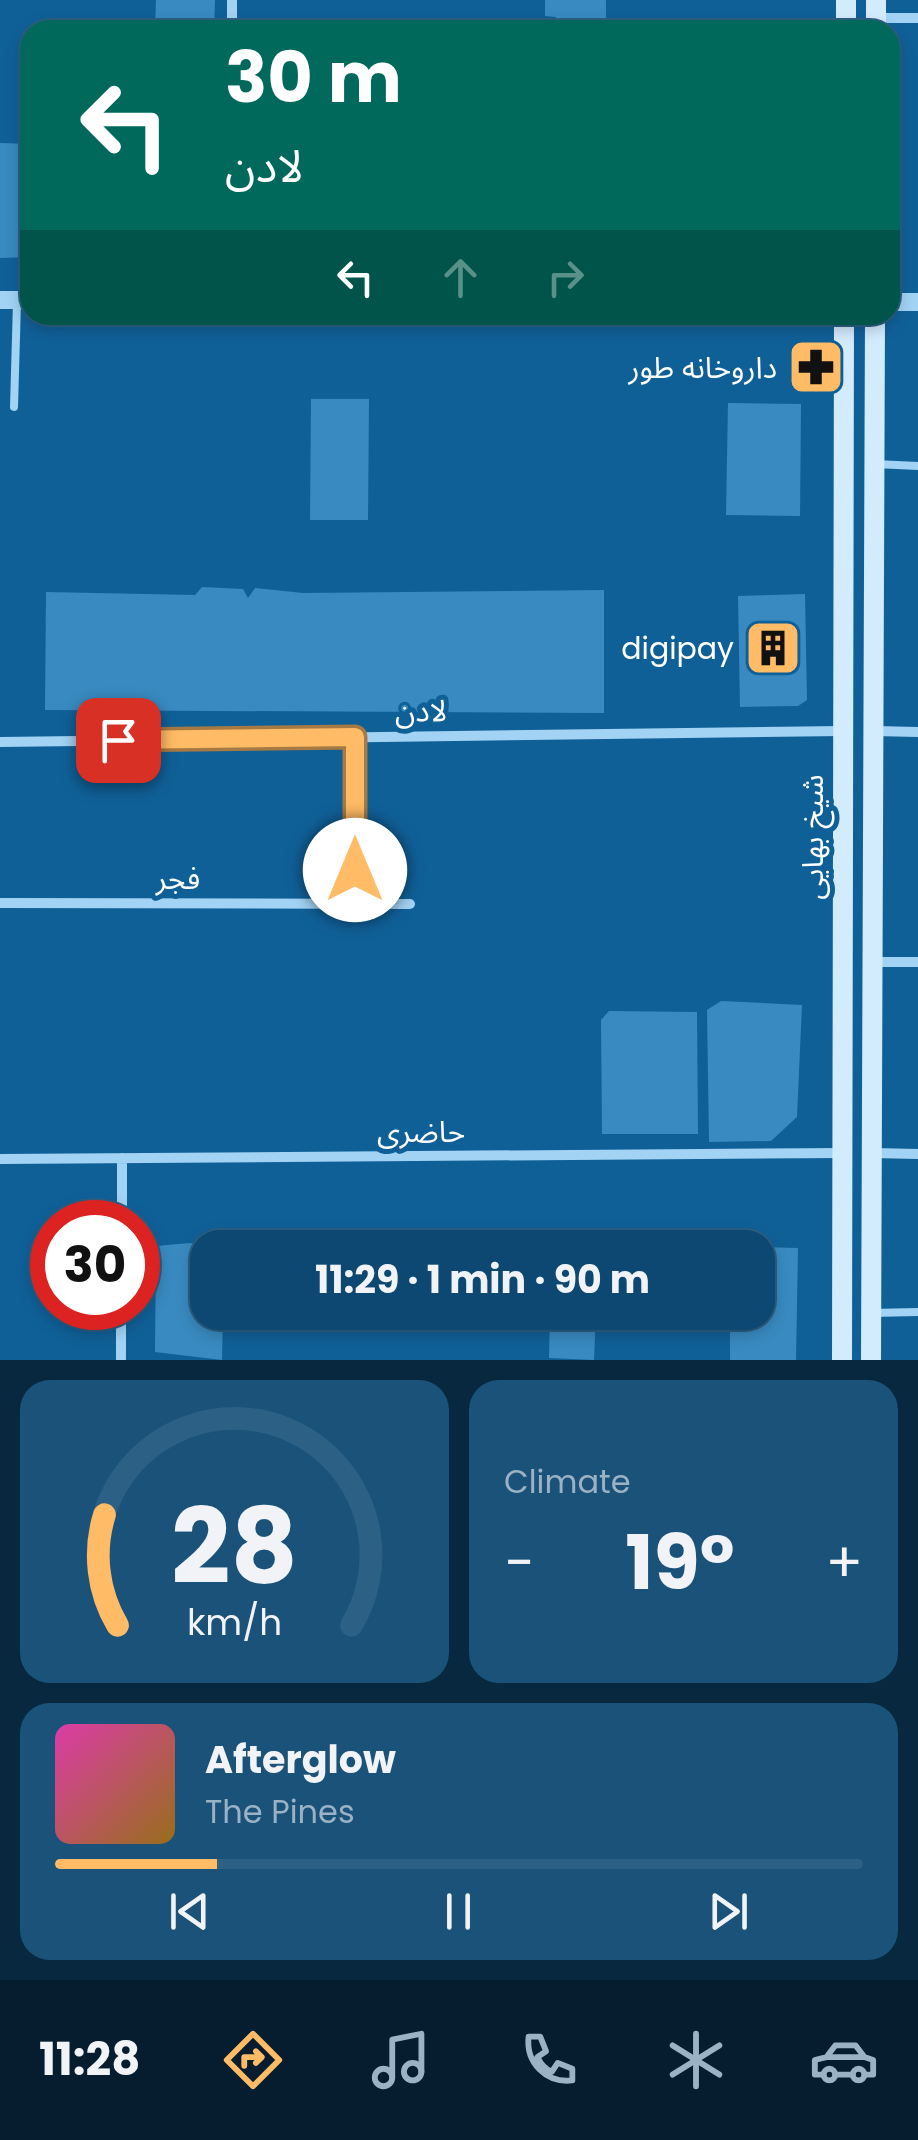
<!DOCTYPE html>
<meta charset="utf-8">
<style>
body{margin:0;font-family:Poppins,"Noto Sans Arabic",sans-serif;background:#1a527a;color:#f1f3f6;height:100vh;display:flex;flex-direction:column;font-size:38px;white-space:nowrap}
*{box-sizing:border-box;margin:0}
p{font-size:32px;color:#9ab2c4}
.icon{flex:none;width:55px;height:55px;fill:none;stroke:currentColor;stroke-width:2;stroke-linecap:round;stroke-linejoin:round}
.map{position:relative;height:1360px;overflow:hidden}
.sheet{display:flex;flex-direction:column;gap:20px;padding:20px;background:#07283f;flex:1}
.sheet>*{flex:none}
.top-card{position:absolute;left:20px;top:20px;width:880px;height:305px;border-radius:30px;box-shadow:0 5px 15px #0003,0 0 0 2px #2c6084;background:#00695c;color:#fff;overflow:hidden}
.speed{position:absolute;left:30px;top:1200px;display:flex;gap:20px;font-size:50px;font-weight:700;text-align:center}
.speed>*{display:grid;place-content:center;width:130px;height:130px;border-radius:50%;background:#0c4872;box-shadow:0 5px 15px #0003,0 0 0 2px #2c6084;line-height:1}
.speed .limit{border:15px solid #d22;background:#fff;color:#111}
.pin{position:absolute;display:grid;place-items:center;width:85px;height:85px;color:#fff;margin:-42px;border-radius:20px;box-shadow:0 5px 15px #0006}
.me{position:absolute;width:110px;margin:-55px;rotate:0deg;stroke-linejoin:round;filter:drop-shadow(0 0 8px #0008)}
.turn{display:flex;align-items:center;gap:35px;height:210px;padding:0 40px;font-size:45px}
.turn .icon{width:130px;height:130px;stroke-width:2.5}
.turn b{display:block;font-size:70px;line-height:85px}
.lanes{display:flex;align-items:center;height:95px;padding:0 40px;background:#0003;justify-content:center;gap:50px;direction:ltr}
.lanes .off{opacity:.35}
.big{font-size:75px;font-weight:700;line-height:1.1}
.sheet .tile{flex:1;display:flex;flex-direction:column;justify-content:center;gap:15px;min-width:0;padding:0 35px;border-radius:30px;background:#1a527a}
.sheet .dial{align-items:center;gap:0}
.dial svg{height:260px;overflow:visible;fill:none;stroke:#2c6084;stroke-width:7;stroke-linecap:round;text-anchor:middle}
.dial text{fill:#f1f3f6;stroke:none}
.song{display:flex;align-items:center;gap:30px}
.cover{width:120px;height:120px;border-radius:15px;background:linear-gradient(135deg,hsl(320 70% 55%),hsl(40 70% 35%))}
.played{height:10px;border-radius:5px;background:linear-gradient(90deg,#ffbb65 20%,#2c6084 20%)}
.keys{display:flex;justify-content:space-around;direction:ltr}
.heat{display:flex;justify-content:space-between;align-items:center;font-size:55px;direction:ltr}
.sheet .tiles{flex:1;display:grid;gap:20px;grid-template-columns:1fr 1fr}
.tile:last-child{grid-column:span 2}
.trip{position:absolute;left:190px;top:1230px;width:585px;height:100px;border-radius:30px;background:#0c4872;box-shadow:0 5px 15px #0003,0 0 0 2px #2c6084;font-weight:700;line-height:100px;text-align:center}
.dock{display:flex;height:160px;justify-content:space-around;align-items:center;background:#051d2e;color:#9ab2c4}
.dock .icon{width:70px;height:70px}
.dock .active{color:#ffbb65}
.dock b{font-size:45px;color:#f1f3f6}
.map>svg:first-child{display:block}
.building{fill:#398ac1}
.lines{fill:none;stroke-linecap:round;stroke-linejoin:round}
.service{stroke:#a2d3f4;stroke-width:8}
.minor{stroke:#a2d3f4;stroke-width:10}
.tertiary{stroke:#a2d3f4;stroke-width:18}
.secondary{stroke:#d2ebfd;stroke-width:20}
.route-casing{stroke:#a67a42;stroke-width:25}
.route{stroke:#ffbb65;stroke-width:18}
.labels{text-anchor:middle;dominant-baseline:central;stroke-width:10;stroke-linejoin:round;paint-order:stroke}
.poi-label{font-size:30px;fill:#fff;stroke:#106098;text-anchor:end}
.street-label{font-size:30px;fill:#fff;stroke:#106098}
</style>
<div class="map">
<svg width="918" height="1360" viewBox="0 0 918 1360">
<rect width="100%" height="100%" fill="#106098"/>
<!-- building -->
<path class="building" d="M156,0H215L214,30H155Z
M545,0H606V30H556V17L545,16Z
M0,143L30,144V257L0,258Z
M311,399H369L368,520H310Z
M728,403L801,404L800,516L726,515Z
M202,587L243,589L248,598L255,588L303,593L604,590V713L45,710L46,592L195,595Z
M805,594L807,700L798,706L740,707L738,596Z
M721,1001L802,1005L797,1117L771,1141L709,1142L707,1010Z
M609,1011L697,1012L698,1134H602L601,1020Z
M190,1243L208,1245V1312H223L222,1360L155,1352L156,1246Z
M758,1247L798,1248L796,1360H730V1312H758Z
M550,1312H596L594,1360L549,1358Z"/>
<g class="lines">
<!-- service -->
<path class="service" d="M14,407L17,302
M875,464L918,466
M871,1313L918,1312"/>
<!-- minor -->
<path class="minor" d="M876,18H918
M232,30V0
M874,731L918,732
M355,737V903
M0,742L842,731
M0,903L410,904
M873,962H918
M872,1153L918,1154
M0,1159L842,1153
M122,1222V1158
M121,1360V1308"/>
<!-- tertiary -->
<path class="tertiary" d="M0,300H30
M890,302H918"/>
<!-- secondary -->
<path class="secondary" d="M846,30V0
M876,30V0
M842,1360L844,315
M871,1360L875,315"/>
</g>
<g class="lines">
<!-- route casing -->
<g class="route-casing">
<path id="route" d="M118,740L355,737V870"/>
</g>
<!-- route -->
<use href="#route" class="route"/>
</g>
<!-- icons -->
<defs>
<g id="pharmacy-square" transform="scale(2.875)"><rect x="-9" y="-9" width="18" height="18" rx="4" fill="#ffbb65" stroke="#106098"/><path d="M-2-6h4v4h4v4h-4v4h-4v-4h-4v-4h4Z" fill="#111"/></g>
<g id="building-square" transform="scale(2.875)"><rect x="-9" y="-9" width="18" height="18" rx="4" fill="#ffbb65" stroke="#106098"/><path d="M-4-6H4V6H1V3H-1V6H-4ZM-2.5-4.3h1.7v1.8h-1.7ZM.8-4.3h1.7v1.8H.8ZM-2.5-1h1.7V.8h-1.7ZM.8-1h1.7V.8H.8Z" fill="#111"/></g>
</defs>
<g fill-rule="evenodd">
<use href="#pharmacy-square" x="816" y="367"/>
<use href="#building-square" x="773" y="648"/>
</g>
<g class="labels">
<!-- poi labels -->
<g class="poi-label">
<text x="777" y="367">داروخانه طور</text>
<text x="734" y="648">digipay</text>
</g>
<!-- street labels -->
<g class="street-label">
<text transform="translate(421 711) rotate(-1)">لادن</text>
<text transform="translate(812 837) rotate(-90)">شیخ بهایی</text>
<text x="178" y="878">فجر</text>
<text x="421" y="1131">حاضری</text>
</g>
</g>
</svg>
<div class="speed"><div class="limit">30</div></div>
<div class="pin" style="left:118px;top:740px;background:#d93025"><svg class="icon" aria-label="arrive" viewBox="0 0 24 24"><path d="M6 21V4h12l-3 4 3 4H6"/></svg></div>
<svg class="me" style="left:355px;top:870px" viewBox="-20 -20 40 40"><circle r="19" fill="#fff"/><path d="M0-13L10 11 0 6-10 11z" fill="#ffbb65"/></svg>
<div class="trip">11:29 · 1 min · 90 m</div>
<div class="top-card">
<div class="turn"><svg class="icon" aria-label="left" viewBox="0 0 24 24"><path d="M17 20v-9H6M10 6l-5 5 5 5"/></svg><div><b>30 m</b>لادن</div></div>
<div class="lanes"><svg class="icon" aria-label="left" viewBox="0 0 24 24"><path d="M17 20v-9H6M10 6l-5 5 5 5"/></svg><svg class="icon off" aria-label="ahead" viewBox="0 0 24 24"><path d="M12 20V5M6 11l6-6 6 6"/></svg><svg class="icon off" aria-label="right" viewBox="0 0 24 24"><path d="M7 20v-9h11M14 6l5 5-5 5"/></svg></div>
</div>
</div>
<section class="sheet">
<div class="tiles">
<div class="tile dial"><svg viewBox="0 0 100 80">
<path d="M14 69A42 42 0 1 1 86 69"/>
<path d="M14 69A42 42 0 0 1 10 35" stroke="#ffbb65"/>
<text x="50" y="56" font-size="32" font-weight="700">28</text>
<text x="50" y="72" font-size="11">km/h</text>
</svg></div>
<div class="tile"><p>Climate</p>
<div class="heat"><a>−</a><b class="big">19°</b><a>+</a></div>
</div>
<div class="tile">
<div class="song"><i class="cover"></i><div><b>Afterglow</b><p>The Pines</p></div></div>
<div class="played"></div>
<div class="keys"><svg class="icon" aria-label="previous" viewBox="0 0 24 24"><path d="M18 5L8 12l10 7zM5 5v14"/></svg><svg class="icon" aria-label="pause" viewBox="0 0 24 24"><path d="M8 5v14M16 5v14"/></svg><svg class="icon" aria-label="next" viewBox="0 0 24 24"><path d="M6 5l10 7-10 7zM19 5v14"/></svg></div>
</div>
</div>
</section>
<nav class="dock">
<b>11:28</b>
<svg class="icon active" aria-label="directions" viewBox="0 0 24 24"><path d="M12 3l9 9-9 9-9-9zM9 14v-3h6M13 9l2 2-2 2"/></svg>
<svg class="icon" aria-label="music" viewBox="0 0 24 24"><path d="M9 18V5l10-2v13"/><circle cx="6" cy="18" r="3"/><circle cx="16" cy="16" r="3"/></svg>
<svg class="icon" aria-label="phone" viewBox="0 0 24 24"><path d="M5 4h4l2 5-3 2q2 4 5 5l2-3 5 2v4C11 20 4 13 5 4z"/></svg>
<svg class="icon" aria-label="climate" viewBox="0 0 24 24"><path d="M12 3v18M4 7l16 10M4 17L20 7"/></svg>
<svg class="icon" aria-label="car" viewBox="0 0 24 24"><path d="M5 17H2v-5l4-1 3-4h7l3 4 3 1v5h-3M9 17h6M6 11h13"/><circle cx="7" cy="17" r="2"/><circle cx="17" cy="17" r="2"/></svg>
</nav>
